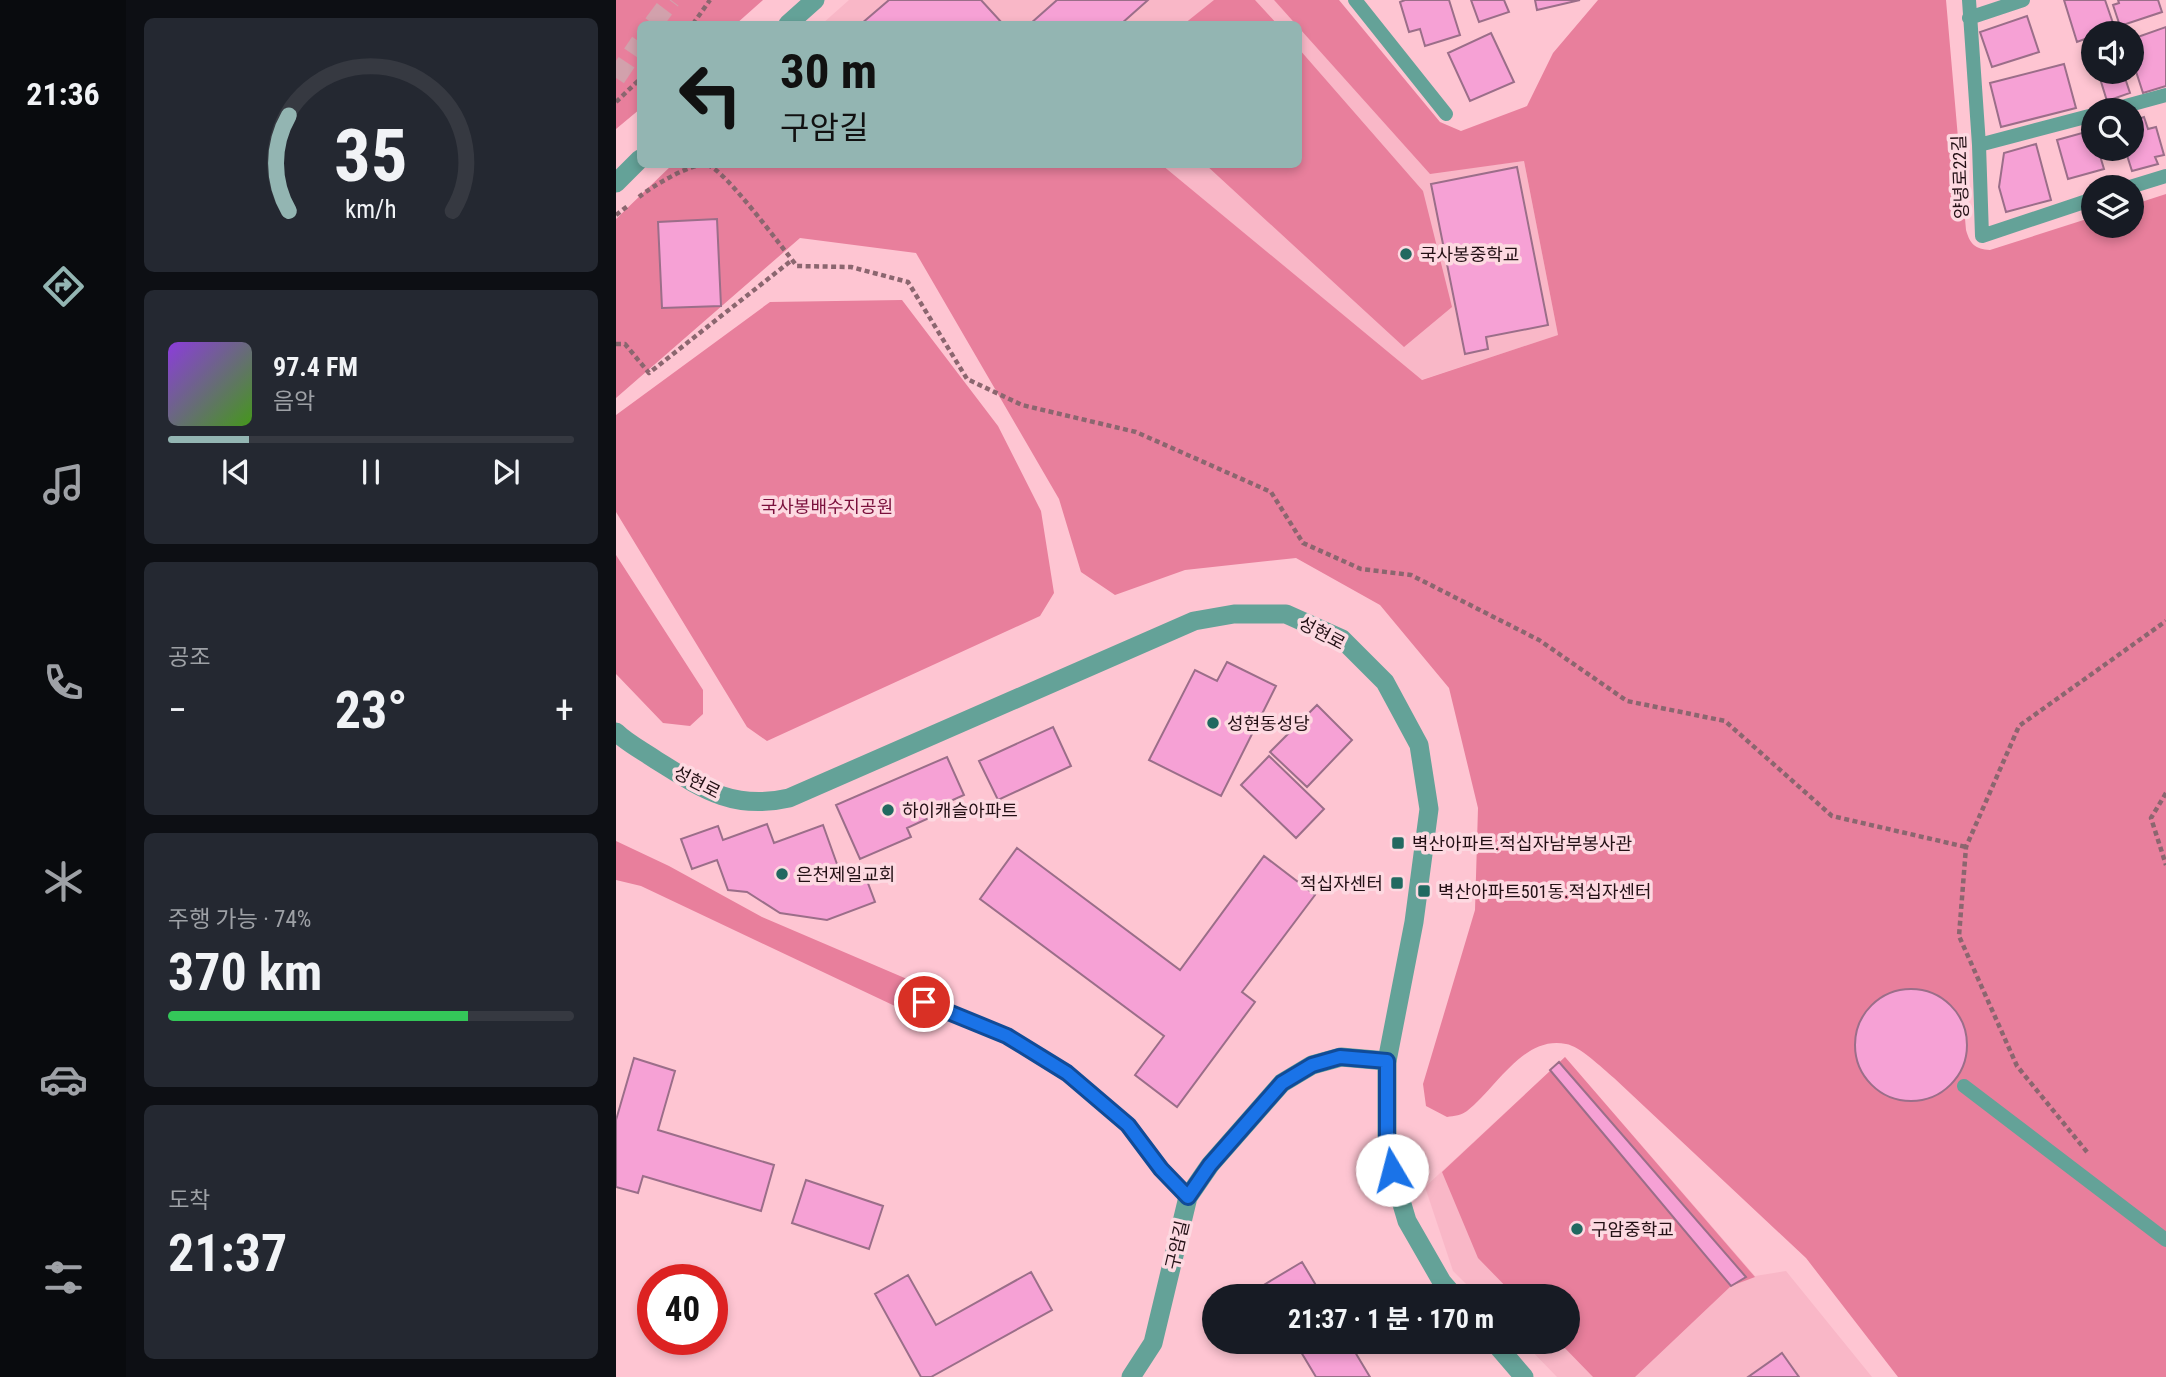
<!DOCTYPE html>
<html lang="ko">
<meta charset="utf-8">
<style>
body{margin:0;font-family:"Roboto Condensed","Noto Sans KR",sans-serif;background:#242831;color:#f1f3f6;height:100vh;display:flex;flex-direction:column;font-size:26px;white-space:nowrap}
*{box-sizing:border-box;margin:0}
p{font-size:23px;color:#9ea1a6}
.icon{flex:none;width:38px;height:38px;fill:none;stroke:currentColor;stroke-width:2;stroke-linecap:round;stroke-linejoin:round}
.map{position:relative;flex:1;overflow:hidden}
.panel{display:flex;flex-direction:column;gap:18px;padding:18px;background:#0d0f14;width:490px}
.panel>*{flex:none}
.top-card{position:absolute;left:21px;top:21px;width:665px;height:147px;border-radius:10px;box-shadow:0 4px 10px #0003;background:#93b5b2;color:#111;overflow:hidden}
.fabs{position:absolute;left:1465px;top:21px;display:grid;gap:14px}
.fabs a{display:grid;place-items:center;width:63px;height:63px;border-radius:50%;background:#171b24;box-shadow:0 4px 10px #0003;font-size:35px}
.speed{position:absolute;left:21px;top:1264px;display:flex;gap:14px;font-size:35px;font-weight:700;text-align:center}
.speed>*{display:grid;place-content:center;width:91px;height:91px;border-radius:50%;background:#171b24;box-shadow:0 4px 10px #0003;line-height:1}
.speed .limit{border:10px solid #d22;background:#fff;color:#111}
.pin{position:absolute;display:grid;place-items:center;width:60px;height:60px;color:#fff;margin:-30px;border:4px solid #fff;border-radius:50%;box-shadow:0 2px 7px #0007}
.me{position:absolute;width:77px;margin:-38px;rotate:352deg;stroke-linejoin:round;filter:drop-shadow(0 0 5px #0008)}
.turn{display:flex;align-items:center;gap:24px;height:147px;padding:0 28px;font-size:32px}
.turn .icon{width:91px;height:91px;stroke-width:2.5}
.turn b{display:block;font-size:49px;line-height:60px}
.big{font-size:52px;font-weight:700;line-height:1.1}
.panel .tile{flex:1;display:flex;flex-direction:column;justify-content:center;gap:10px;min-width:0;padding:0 24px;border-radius:10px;background:#242831}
.panel .dial{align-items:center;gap:0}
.dial svg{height:182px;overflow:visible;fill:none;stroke:#363941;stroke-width:7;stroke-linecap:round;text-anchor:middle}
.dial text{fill:#f1f3f6;stroke:none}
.song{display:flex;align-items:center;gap:21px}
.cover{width:84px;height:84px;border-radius:10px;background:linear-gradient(135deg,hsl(270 70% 55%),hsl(100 70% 35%))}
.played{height:7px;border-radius:4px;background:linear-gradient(90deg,#93b5b2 20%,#363941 20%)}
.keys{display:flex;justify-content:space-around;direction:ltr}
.heat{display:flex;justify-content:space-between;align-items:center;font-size:38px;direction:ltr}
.charge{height:10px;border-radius:5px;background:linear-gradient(90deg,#34c759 74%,#363941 0)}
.trip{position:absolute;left:586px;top:1284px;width:378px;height:70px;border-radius:35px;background:#171b24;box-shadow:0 4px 10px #0003;font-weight:700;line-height:70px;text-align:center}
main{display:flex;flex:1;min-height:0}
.tab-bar{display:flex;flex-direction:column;width:126px;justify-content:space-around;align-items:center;background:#090b0e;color:#9ea1a6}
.tab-bar .icon{width:49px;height:49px}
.tab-bar .current{color:#93b5b2}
.tab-bar b{font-size:32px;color:#f1f3f6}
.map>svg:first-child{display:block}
.built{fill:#f9b7c7}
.green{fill:#e87f9c}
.building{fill:#f6a1d5;stroke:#9b6e89;stroke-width:2}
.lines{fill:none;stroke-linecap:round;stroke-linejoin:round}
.secondary-tunnel{stroke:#d2a1ac;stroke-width:19;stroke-dasharray:19 10;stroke-linecap:butt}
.path{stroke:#8b666f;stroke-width:4.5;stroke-dasharray:5 3.5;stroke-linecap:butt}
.service{stroke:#64a298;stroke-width:14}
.minor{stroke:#64a298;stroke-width:19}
.tertiary{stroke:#64a298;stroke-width:19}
.route-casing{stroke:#114b97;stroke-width:18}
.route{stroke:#1a73e8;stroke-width:12}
.poi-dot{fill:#216960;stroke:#fdd9e1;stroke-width:2.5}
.labels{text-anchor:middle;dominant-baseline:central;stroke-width:7;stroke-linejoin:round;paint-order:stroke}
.street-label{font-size:18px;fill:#231015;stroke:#fdd9e1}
.poi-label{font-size:18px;fill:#231015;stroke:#fdd9e1;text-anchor:start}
.park-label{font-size:18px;fill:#7b103c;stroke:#fdd9e1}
</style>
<main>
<nav class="tab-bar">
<b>21:36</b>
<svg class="icon current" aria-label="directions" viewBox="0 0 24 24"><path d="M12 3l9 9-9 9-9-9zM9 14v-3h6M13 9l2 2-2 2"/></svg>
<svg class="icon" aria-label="music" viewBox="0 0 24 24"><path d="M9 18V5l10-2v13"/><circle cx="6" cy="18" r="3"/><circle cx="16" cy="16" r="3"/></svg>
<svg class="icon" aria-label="phone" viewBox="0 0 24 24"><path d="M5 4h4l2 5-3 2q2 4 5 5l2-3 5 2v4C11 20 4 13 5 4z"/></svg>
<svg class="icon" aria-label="climate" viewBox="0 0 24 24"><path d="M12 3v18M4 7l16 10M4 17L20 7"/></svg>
<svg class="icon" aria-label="car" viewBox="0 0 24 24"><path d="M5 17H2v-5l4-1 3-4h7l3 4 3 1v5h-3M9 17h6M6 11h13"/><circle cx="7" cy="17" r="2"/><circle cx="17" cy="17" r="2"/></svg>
<svg class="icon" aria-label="filters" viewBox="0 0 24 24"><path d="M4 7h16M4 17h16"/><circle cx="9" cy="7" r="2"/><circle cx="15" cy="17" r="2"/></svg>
</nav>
<section class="panel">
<div class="tile dial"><svg viewBox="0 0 100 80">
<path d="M14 69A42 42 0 1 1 86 69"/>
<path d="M14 69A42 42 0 0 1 14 27" stroke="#93b5b2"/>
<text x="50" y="56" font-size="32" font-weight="700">35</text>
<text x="50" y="72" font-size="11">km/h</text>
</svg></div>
<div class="tile">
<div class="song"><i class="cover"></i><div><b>97.4 FM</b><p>음악</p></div></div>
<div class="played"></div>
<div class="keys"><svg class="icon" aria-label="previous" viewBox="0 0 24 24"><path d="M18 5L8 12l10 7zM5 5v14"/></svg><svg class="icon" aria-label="pause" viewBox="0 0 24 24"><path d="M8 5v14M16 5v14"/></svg><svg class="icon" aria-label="next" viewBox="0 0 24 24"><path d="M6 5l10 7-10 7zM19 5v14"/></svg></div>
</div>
<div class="tile"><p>공조</p>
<div class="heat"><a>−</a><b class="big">23°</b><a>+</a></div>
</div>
<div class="tile"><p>주행 가능 · 74%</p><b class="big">370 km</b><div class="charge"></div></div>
<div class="tile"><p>도착</p><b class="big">21:37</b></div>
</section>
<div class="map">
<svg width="1550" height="1377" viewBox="0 0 1550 1377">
<rect width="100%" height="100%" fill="#fec5d2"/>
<!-- built -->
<path class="built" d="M233,0H658L680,24H206Z
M683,27L814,173L908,161L942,335L805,380L546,165L682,164Z
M949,1057L1139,1276L1170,1271L1256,1377H941L907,1342H952V1297H863L837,1271L809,1187Z"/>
<!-- green -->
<path class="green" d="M0,0H147L120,24H24V109L0,129Z
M598,0H639L661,24H568Z
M658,0H723L824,122L845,131L911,106L937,53L982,0H1330L1350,230C1354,244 1359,249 1374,250L1477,217V226H1516V205L1550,194V1377H1282L1190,1258L998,1078C986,1068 964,1046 950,1044C907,1035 880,1089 851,1111C846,1115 838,1116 831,1117L810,1106L807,1084L859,910L862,808L833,688L764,605L680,558L569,570L499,595L465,572L443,499L300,253L184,238L0,398V219L57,164L546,165L806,380L942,335L908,161L814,174Z
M683,49L807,191L836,307L788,347L590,165L682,164Z
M286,300L382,426L425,511L438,593L424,616L151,741L131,727L0,512V415L154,302Z
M0,555L87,690V714L74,726L47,723L0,674Z
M0,841L53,866L146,917L291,979L281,1007L25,886L0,880Z
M949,1057L1139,1277L1115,1286L1019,1377H977L943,1342H952V1297H900L862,1258L826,1172Z"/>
<!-- building -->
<path class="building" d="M273,0H365L387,24H245Z
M441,0H532L505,24H414Z
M789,0H833L844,35L809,46L804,29L793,32L784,2Z
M855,0H888L893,12L863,22Z
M919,0H964L921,10Z
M1448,0H1489L1499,29L1477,33V36L1461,42Z
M1502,0H1542L1546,12L1504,26L1497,5L1503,3Z
M1411,16L1423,52L1376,67L1364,32Z
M1550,27V86L1527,93L1516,59V39Z
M875,33L898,82L854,101L832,53Z
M1448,64L1460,108L1385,127L1374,83Z
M1482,72H1507L1514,93L1491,101Z
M1528,117L1532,129L1540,127L1548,155L1539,157L1542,164L1516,171L1509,149H1516V121Z
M1477,130V149H1482L1488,169L1452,179L1441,140Z
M1420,144L1435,200L1390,212L1383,187L1388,153Z
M901,167L932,325L870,337L872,349L849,354L815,184Z
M101,219L105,306L46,308L42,222Z
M611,662L660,686L605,796L533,760L579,670L601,681Z
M701,705L736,740L691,787L654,752Z
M437,727L455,766L382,800L363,761Z
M653,756L708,809L680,838L625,785Z
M331,757L348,795L321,807L324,813L291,828L295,837L244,859L220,805Z
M151,824L158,843L207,825L226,878L247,870L259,902L211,920L164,913L131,892L112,890L101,860L76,869L65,839L102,826L107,840Z
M401,848L564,970L648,856L699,895L626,992L639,1002L561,1107L519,1075L548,1036L364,899Z
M1239 1045a56 56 0 1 1 112 0a56 56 0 1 1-112 0Z
M18,1058L59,1071L42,1130L158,1165L145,1211L27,1176L22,1193L0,1187V1120Z
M943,1062L1130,1277L1115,1286L934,1070Z
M190,1180L267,1206L253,1249L176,1223Z
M686,1262L707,1297H652L646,1286Z
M415,1272L436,1310L315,1377H305L259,1294L292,1275L320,1325Z
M679,1342H733L754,1377H700Z
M1166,1353L1183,1377H1132Z"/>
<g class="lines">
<!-- secondary-tunnel -->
<path class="secondary-tunnel" d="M37,24L55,0
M0,78L24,42"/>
<!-- path -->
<path class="path" d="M77,24L94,0
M0,102L24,79
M23,197C35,187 76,162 91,165C108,168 166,248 181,266L235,267L292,282L351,379L406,405L520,432L655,492L687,543L745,569L795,575L923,640L1011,701L1109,721L1216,816L1350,847
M0,215L13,205
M0,344H9L33,373L176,260
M1550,793L1535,818L1550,865
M1471,1152L1401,1066L1343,936L1350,847L1403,726L1550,621"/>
<!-- service -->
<path class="service" d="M739,0L830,114
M1353,0L1363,145L1366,236L1477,199
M1353,18L1407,0
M1495,110L1550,95
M1363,145L1477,115
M1514,187L1550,176
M308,1002L391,1036L451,1073L512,1125L546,1169L572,1197
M1348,1086L1550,1240"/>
<!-- minor -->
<path class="minor" d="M172,24L199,0
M0,183L24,159
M515,1377L537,1343L572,1197L594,1165L666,1083L696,1065L725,1057L771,1061"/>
<!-- tertiary -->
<path class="tertiary" d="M0,732C11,743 27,751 40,760C85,788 117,811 173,798L578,621L618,614H670L726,639L769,682L803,745L813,809L798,922L771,1061V1154L791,1221L826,1282L839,1297
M878,1342L908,1377"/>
</g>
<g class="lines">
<!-- route casing -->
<g class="route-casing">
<path id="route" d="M308,1002L391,1036L451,1073L512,1125L545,1169L572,1197L594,1165L666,1083L696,1065L724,1057L771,1061V1154L776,1170"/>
</g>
<!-- route -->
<use href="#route" class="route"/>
</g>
<!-- markers -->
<g class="poi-dot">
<circle cx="790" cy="254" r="7"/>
<circle cx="597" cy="723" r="7"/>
<circle cx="272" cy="810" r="7"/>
<rect x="775" y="836" width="14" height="14" rx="3.5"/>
<circle cx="166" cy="874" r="7"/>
<rect x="774" y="876" width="14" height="14" rx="3.5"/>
<rect x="801" y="884" width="14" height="14" rx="3.5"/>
<circle cx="961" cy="1229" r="7"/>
</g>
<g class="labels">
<!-- street labels -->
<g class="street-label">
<text transform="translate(1344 177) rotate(-92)">양녕로22길</text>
<text transform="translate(706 633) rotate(28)">성현로</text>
<text transform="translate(81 782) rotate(27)">성현로</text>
<text transform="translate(561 1245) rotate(-77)">구암길</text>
</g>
<!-- poi labels -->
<g class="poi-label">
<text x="804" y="254">국사봉중학교</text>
<text x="611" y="723">성현동성당</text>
<text x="286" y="810">하이캐슬아파트</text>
<text x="796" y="843">벽산아파트.적십자남부봉사관</text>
<text x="180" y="874">은천제일교회</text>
<text x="767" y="883" text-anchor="end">적십자센터</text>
<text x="822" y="891">벽산아파트501동.적십자센터</text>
<text x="975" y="1229">구암중학교</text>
</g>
<!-- park labels -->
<g class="park-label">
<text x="211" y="506">국사봉배수지공원</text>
</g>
</g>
</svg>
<div class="fabs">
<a><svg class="icon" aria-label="sound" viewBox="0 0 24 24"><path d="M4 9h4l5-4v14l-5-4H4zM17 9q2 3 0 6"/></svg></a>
<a><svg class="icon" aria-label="search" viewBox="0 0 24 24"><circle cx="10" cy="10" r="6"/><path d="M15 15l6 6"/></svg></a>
<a><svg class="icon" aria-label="layers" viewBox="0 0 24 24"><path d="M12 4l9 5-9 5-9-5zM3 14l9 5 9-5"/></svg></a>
</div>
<div class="speed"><div class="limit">40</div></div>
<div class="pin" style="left:308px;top:1002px;background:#d93025"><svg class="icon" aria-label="arrive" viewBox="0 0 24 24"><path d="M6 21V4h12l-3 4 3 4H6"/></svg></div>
<svg class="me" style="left:776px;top:1170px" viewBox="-20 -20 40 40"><circle r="19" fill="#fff"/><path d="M0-13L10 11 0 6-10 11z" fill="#1a73e8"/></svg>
<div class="trip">21:37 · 1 분 · 170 m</div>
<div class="top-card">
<div class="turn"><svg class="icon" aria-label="left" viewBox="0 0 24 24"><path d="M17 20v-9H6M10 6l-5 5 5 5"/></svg><div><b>30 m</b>구암길</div></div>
</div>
</div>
</main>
